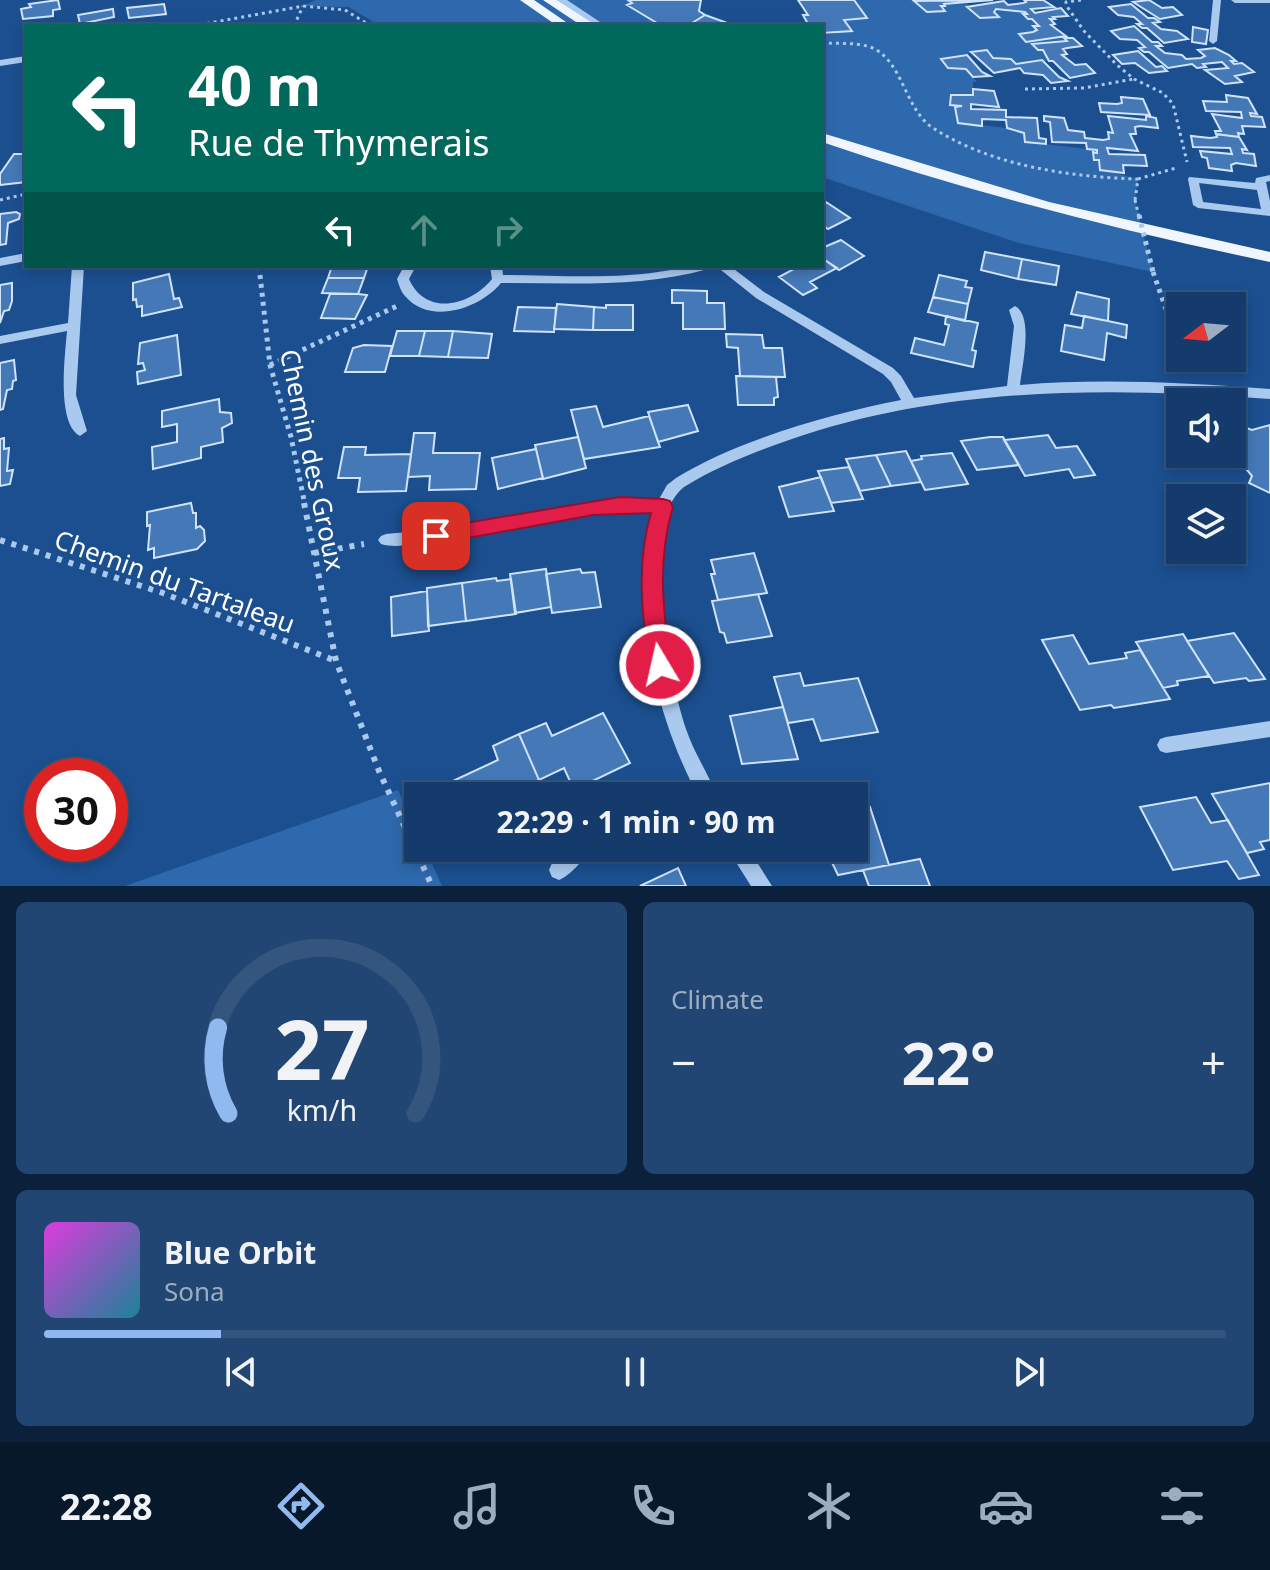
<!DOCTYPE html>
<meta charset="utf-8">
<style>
body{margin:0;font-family:"Noto Sans",sans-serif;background:#214673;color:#f1f3f6;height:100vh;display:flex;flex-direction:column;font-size:30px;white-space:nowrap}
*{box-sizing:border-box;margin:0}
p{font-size:26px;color:#9dadc1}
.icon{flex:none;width:44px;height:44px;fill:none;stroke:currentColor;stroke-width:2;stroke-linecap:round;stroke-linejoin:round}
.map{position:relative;height:886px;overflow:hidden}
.drawer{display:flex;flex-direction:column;gap:16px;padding:16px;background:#0b203b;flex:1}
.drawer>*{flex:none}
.guide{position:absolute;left:24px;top:24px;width:800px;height:244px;border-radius:0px;box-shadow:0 4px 12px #0003,0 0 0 2px #33557e;background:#00695c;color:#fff;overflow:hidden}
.needle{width:52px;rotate:254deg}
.fabs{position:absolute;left:1166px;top:292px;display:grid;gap:16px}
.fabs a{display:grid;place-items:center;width:80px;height:80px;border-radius:0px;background:#143b6b;box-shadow:0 4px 12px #0003,0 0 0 2px #33557e;font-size:40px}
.speed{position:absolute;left:24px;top:758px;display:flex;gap:16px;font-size:40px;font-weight:700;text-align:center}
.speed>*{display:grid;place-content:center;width:104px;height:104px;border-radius:50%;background:#143b6b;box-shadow:0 4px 12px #0003,0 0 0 2px #33557e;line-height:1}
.speed .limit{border:12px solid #d22;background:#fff;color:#111}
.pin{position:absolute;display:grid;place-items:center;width:68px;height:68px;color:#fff;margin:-34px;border-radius:16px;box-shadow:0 4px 12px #0006}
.me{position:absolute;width:88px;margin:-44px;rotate:351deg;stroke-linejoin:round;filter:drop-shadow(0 0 6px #0008)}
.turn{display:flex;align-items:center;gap:28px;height:168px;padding:0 32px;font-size:36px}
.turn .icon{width:104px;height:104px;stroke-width:2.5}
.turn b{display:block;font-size:56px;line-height:68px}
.lanes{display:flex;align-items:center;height:76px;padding:0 32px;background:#0003;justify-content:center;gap:40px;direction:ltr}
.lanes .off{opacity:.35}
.big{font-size:60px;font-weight:700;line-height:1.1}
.drawer .widget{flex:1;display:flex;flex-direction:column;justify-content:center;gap:12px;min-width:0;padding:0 28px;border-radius:12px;background:#214673}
.drawer .dial{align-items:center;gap:0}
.dial svg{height:208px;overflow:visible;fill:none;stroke:#33557e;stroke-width:7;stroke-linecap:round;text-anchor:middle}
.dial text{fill:#f1f3f6;stroke:none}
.song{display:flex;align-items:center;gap:24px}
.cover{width:96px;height:96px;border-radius:12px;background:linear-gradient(135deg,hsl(300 70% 55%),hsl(190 70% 35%))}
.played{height:8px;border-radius:4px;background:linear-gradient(90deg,#90b9f0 15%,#33557e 15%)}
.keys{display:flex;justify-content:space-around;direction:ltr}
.heat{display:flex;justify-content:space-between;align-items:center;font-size:44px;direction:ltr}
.drawer .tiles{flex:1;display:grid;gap:16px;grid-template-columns:1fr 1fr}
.widget:last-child{grid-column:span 2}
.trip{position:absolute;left:404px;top:782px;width:464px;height:80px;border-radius:0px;background:#143b6b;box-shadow:0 4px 12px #0003,0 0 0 2px #33557e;font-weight:700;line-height:80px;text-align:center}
.tabs{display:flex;height:128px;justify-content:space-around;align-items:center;background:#08182b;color:#9dadc1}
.tabs .icon{width:56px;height:56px}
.tabs .selected{color:#90b9f0}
.tabs b{font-size:36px;color:#f1f3f6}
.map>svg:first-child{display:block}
.green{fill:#2e69ad}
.building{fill:#4478b7;stroke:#cfe3fa;stroke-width:2}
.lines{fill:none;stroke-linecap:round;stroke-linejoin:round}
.path-far2{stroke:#a9c9ee;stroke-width:3;stroke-dasharray:3 4;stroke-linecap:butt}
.path-far1{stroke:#a9c9ee;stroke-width:5;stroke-dasharray:4 5;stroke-linecap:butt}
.path{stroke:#a9c9ee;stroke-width:6;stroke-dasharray:5 7;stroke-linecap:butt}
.minor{fill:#a9c9ee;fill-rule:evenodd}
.major{fill:#f0f6ff;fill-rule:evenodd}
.path-bridge-far1{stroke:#a9c9ee;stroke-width:3;stroke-dasharray:3 4;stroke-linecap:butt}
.path-bridge{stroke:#a9c9ee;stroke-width:5;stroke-dasharray:4 5;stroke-linecap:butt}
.route{fill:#e11d48;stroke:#92132f;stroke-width:2}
.labels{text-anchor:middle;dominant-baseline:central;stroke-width:6;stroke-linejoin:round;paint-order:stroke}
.street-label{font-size:26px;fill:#fff;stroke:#1b4f8f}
</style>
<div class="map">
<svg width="1270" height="886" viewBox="0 0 1270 886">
<rect width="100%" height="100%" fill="#1b4f8f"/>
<!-- green -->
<path class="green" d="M315,0H628L632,3L628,5L669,26H380L349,7L303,6Z
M854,0H911L927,12L944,11L941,6C949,3 957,5 967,4L971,11L998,16L994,12L996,9L1011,8L1015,12H1025L1027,19H1032L1039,26H1034L1037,30L1019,34L1026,42L1066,36L1067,41L1033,44L1038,50H1043L1049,61L1016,64L1011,59L993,58L987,50L942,59L948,68L966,69L977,82H973V95H951L950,104L962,106L955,108L958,122L1021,130L1024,133L1025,142L1097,150L1094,159L1099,160L1100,169L1138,179L1135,200L1153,272L1019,243L822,177V35L851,31L844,20L866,17Z
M398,790L418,833V848H425L442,886H125Z"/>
<!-- building -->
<path class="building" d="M58,0L60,9L53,10V16L23,19L21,9L31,7L29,4Z
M628,0H701L699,11L705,15L687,26H662L627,5L632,3Z
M798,0H854L867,18L844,20L852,31L822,33V26H809L803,15H808Z
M993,0L944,4L945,6H941L945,11L927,12L914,1Z
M1024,0H1043L1054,7L1031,9L1035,13L1061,8L1068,16L1053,17L1055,19H1050L1055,24L1051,25L1066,36L1026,42L1019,34L1033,32L1037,30L1033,26H1039L1032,19H1028L1023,14H1027L1025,12L996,9L994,12L999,17L980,18L967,7L1004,1L1008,5L1023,3L1026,2Z
M1149,0L1162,8L1173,7L1182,15L1160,19L1133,2Z
M164,4L166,14L129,18L127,8Z
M1131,4L1148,18H1154L1160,22L1153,23L1161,29L1177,31L1188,39L1164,43L1147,28H1142L1137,24H1142L1134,17L1118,15L1109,7Z
M113,9L114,17L80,24L78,15Z
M705,15L730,24L687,26Z
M1134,26L1152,42H1158L1162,46H1156L1165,53L1182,55L1186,59L1201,58L1205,56L1198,50L1215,48L1229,55L1236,61H1231L1234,64L1242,63L1254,72L1235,76L1242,82L1225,84L1205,70L1228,68L1222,62L1203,64L1206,67L1197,68L1192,64L1168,68L1149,52H1144L1139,48L1145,47L1137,40L1120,39L1111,31Z
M1193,27L1208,30L1206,44L1192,42Z
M1064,38H1073L1082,46L1067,48L1063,49L1067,54L1062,55L1075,65L1086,64L1095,73L1070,78L1053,61H1049L1043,50H1038L1032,44L1067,41Z
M987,50L993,58L1011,59L1016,64L1042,60L1059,77L1068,81L1051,83L1043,75L1024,73L1020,68L994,73L971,52Z
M1138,51L1156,67L1162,66L1167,71L1149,73L1135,63L1122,64L1113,55Z
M967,55L982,72L990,76L973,77L966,69L948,68L941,59Z
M973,89L994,91L999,107L971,104V109L1006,110V117L1037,118L1039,138L1046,139V144L1025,142L1024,133L1007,128L1006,120L982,119V126L958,123L955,107L962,106L950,105L951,95H973Z
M1226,95L1248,98L1257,114L1250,113L1251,116L1262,117L1265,127L1242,126L1244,134L1238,133L1239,137L1216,134L1215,131H1221L1212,114L1242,118L1241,112L1206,111L1203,101L1227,102Z
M1121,97L1143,99L1150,115L1101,112L1099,103L1117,104L1122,103Z
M1044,116L1064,118L1068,130L1084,132L1085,138L1103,140L1109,139L1108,132L1113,133L1108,116L1146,120V116L1156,118L1158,128L1140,126L1135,127L1136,134H1130L1138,151L1107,148L1109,154L1145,155L1147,166L1123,165L1124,173L1100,170L1099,160H1094L1093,152L1097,153V150L1087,149L1086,143L1052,142L1050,122L1044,121Z
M1216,134L1239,137L1247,150L1242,149L1243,153L1254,154L1256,166L1236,163L1231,165L1232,171L1209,168L1207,158L1202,157L1200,151L1232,154L1230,148L1193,147L1191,136L1210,138L1217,137Z
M14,154H26V182L0,185V174Z
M826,202L850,218L828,229L822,225V205Z
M16,212L20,214L19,219L8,223L6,244L0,245V214Z
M841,240L864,256L839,270L822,258V248Z
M985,252L1022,259L1018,279L981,270Z
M822,258L837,268L810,282L817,288L803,295L779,277L792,270L787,266H822Z
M1022,259L1059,266L1056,285L1018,279Z
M332,266H368L364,278H328Z
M169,274L174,299L179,298L182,307L142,316V306L137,307L136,299L133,300V283Z
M939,275L967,281L965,287L972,288L968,304L933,297Z
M328,278H364L358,294L322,293Z
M12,283V301L9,310L4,311L0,323V285Z
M672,290L707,291V303H724L725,329H683V303H672Z
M1077,292L1109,299L1108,321L1071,314Z
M330,294H358L367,295L355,319L321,318Z
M933,297L968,304L965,321L928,312Z
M557,304L594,307L593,330L554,329Z
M606,305H633V330H593L594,307L606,308Z
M518,307L556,308L554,332L514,331Z
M946,316L978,323L972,350L976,351L973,367L911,353L915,338L944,345L949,325L945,324Z
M1084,316L1127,325L1126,338L1107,333L1104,360L1061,351L1065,325L1082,328Z
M397,331H425L419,356H390Z
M425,331H453L448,357L419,356Z
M453,331L492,334L488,358L448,357Z
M726,334L762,335L764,348H782L785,377L740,376L738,348L727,347Z
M177,335L181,375L138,384L137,372L145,370L143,363L138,364L140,343Z
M364,345L392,346L385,372H345L353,348Z
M14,360L16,380L13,381L12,389L7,390L3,409L0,410V363Z
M736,376L776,377L778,397L774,398V405H738Z
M219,399L220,412L231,413L232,423L222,428L223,442L201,447V458L153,469L152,447L177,442V424L162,427V411Z
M688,405L698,431L658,442L648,412Z
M596,406L603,427L649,416L660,447L584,459L571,410Z
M1270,425V493L1249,483L1252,476L1239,460L1228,455L1232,454V446L1241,426L1252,430Z
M414,433H435L433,453H480L476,489L429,490L430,476L408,477Z
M1048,435L1056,448L1077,446L1095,475L1074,478L1069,469L1025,476L1004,440Z
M578,437L586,468L543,479L535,445Z
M990,437H1003L1019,465L977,470L961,441Z
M4,438V449L9,448L7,471L13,470L10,484L0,486V439Z
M344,447H366L365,455L411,454L406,491L358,492L360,478H338Z
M536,449L543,478L498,489L492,458Z
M906,451L921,482L891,486L876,455Z
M952,453L968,484L925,490L911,461L922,459L921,456Z
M876,455L891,486L860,491L846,459Z
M849,467L863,499L831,503L818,471Z
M821,477L834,511L789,517L779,487Z
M191,503L193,513H196V528L200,526L204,530L205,541L197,549L154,558V548L148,550L150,525L147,526V512Z
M754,553L767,593L718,600L711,574H715L711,560Z
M546,569L551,607L515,613L510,574Z
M580,569L582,573L595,572L601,607L552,613L546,574Z
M496,578L497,581L511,579L516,614L466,621L462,583Z
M462,583L466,621L428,626L427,588Z
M427,591L429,631L392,636L391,597Z
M758,594L772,636L727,643L724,633L720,632L712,601Z
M1234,633L1265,679L1249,681L1246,678L1214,683L1187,641Z
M1183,634L1209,676L1177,681L1178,685L1163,688L1136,642Z
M1073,635L1089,664L1127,658L1125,653L1140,650L1170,699L1114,708L1111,705L1080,710L1042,640Z
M800,673L804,686L858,678L878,732L821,741L813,719L788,723L774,677Z
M783,707L798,759L742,764L730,716Z
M603,713L630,763L574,790L564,768L539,780L519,734L546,723L552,736Z
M519,734L539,780L513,792L514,796H446L442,786L498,760L493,746Z
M1270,783V840L1260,842L1264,849L1247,853L1212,794Z
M1196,797L1211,823L1228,820L1259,875L1239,879L1227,861L1173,870L1140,807Z
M870,807L889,865L838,875L825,848H854V810Z
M920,859L930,886H869L863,870Z
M678,868L686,886H640Z"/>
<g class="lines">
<!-- path-far2 -->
<path class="path-far2" d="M1081,0L1066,2V5L1084,31L1117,65L1134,79L1163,93L1173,104L1187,162
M193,26L303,6L345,10L371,26
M294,26L303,6
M822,43C838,44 855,42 870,47C903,59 904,109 933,128C992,166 1070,177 1138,179L1135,200
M1025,89L1084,88L1134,79
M1138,179L1176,168
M0,200L26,194"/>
<!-- path-far1 -->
<path class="path-far1" d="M259,266L270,365L291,437L305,505
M1153,272L1180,349
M270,365L397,306"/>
<!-- path -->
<path class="path" d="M304,503L336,661L379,771L432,886
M0,540L163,593L336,661
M314,553L364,544"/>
<!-- minor -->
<path class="minor" d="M557,0H567L606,26H596Z
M1213,0H1221L1217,41L1213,44L1209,41Z
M1231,0H1270V3H1235Z
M26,56V62L0,66V60Z
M1270,175V181L1266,182L1270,201V216L1198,208L1193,205L1188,179L1189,177L1255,183L1256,178ZM1199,183L1257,190L1261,209L1203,202Z
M26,253V261L0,266V258Z
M72,266H84L76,395L87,431L80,436C56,424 65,355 67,331L0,344V336L68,323Z
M404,266H416L409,279C426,317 470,306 492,279L490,266H502L503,275C545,275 587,278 629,275C656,274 683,266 710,266L708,269C640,288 571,283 501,283C481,308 430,326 405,296C401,292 399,285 397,279Z
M716,266H730L764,292L893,368L901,376L914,398L1007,386L1014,326L1009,310L1015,306C1034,316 1022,366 1020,385C1103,378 1187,383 1270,389V399C1107,387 945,386 789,440C754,452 716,467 684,487C636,525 669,677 686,729C694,753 708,773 717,796H673L675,790L691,782C652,702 631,600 652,512C579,509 508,532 436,541C419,543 397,549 381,544L378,540L381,536L386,534C421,531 456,527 491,521C547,512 601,499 658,501L667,485L676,478C738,440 830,414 901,400L891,382L883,374L756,298Z
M1270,721V737L1166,753L1160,751L1157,745L1160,739L1166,737Z
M566,848H589C584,860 571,875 559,880L552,877L549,870L552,863Z
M727,848H748L772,886H751Z"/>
<!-- major -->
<path class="major" d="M520,0H534L566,22L556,25Z
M543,0H557L597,26H582Z
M822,133L1049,202L1270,252V262C1118,230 969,192 822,142Z"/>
<!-- path-bridge-far1 -->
<path class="path-bridge-far1" d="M1135,200L1139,217"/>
<!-- path-bridge -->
<path class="path-bridge" d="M1139,215L1153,272"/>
</g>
<!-- route -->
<path class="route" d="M620,497L663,499L670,501L673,507C657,560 663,611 671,665L668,671L660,674L652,671L649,665C642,614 636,563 651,513L593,515L436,544L429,541L427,536L429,530L436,528Z"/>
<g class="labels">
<!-- street labels -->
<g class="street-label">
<text transform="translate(313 460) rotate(78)">Chemin des Groux</text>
<text transform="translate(175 581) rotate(20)">Chemin du Tartaleau</text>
</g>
</g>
</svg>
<div class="fabs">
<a><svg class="needle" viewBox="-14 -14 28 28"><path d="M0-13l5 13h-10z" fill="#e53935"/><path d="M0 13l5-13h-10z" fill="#9dadc1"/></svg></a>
<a><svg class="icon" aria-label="sound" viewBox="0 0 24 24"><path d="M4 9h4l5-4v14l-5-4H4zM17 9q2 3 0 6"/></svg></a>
<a><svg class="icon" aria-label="layers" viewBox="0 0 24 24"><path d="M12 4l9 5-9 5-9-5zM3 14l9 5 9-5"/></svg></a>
</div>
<div class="speed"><div class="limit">30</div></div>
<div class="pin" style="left:436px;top:536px;background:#d93025"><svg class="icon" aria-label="arrive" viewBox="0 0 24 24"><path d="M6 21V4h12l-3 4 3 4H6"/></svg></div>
<svg class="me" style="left:660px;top:665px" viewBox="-20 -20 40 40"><circle r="17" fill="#e11d48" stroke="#fff" stroke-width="3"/><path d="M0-11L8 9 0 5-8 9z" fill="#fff"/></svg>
<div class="trip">22:29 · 1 min · 90 m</div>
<div class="guide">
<div class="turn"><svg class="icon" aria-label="left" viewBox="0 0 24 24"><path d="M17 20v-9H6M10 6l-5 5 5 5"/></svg><div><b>40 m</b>Rue de Thymerais</div></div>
<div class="lanes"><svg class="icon" aria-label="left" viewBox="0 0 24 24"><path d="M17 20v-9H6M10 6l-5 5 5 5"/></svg><svg class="icon off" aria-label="ahead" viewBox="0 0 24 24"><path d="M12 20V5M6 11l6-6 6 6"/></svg><svg class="icon off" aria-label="right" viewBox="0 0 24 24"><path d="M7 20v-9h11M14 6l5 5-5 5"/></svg></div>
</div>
</div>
<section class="drawer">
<div class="tiles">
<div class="widget dial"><svg viewBox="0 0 100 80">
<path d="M14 69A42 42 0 1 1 86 69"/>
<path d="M14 69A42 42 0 0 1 10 36" stroke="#90b9f0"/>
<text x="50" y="56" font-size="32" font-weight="700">27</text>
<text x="50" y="72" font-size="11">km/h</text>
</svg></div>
<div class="widget"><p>Climate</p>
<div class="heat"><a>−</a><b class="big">22°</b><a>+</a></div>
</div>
<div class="widget">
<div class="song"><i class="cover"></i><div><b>Blue Orbit</b><p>Sona</p></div></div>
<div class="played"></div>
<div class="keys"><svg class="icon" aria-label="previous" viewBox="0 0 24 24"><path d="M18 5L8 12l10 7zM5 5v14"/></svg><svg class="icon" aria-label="pause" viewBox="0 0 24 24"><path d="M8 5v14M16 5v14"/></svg><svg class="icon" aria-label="next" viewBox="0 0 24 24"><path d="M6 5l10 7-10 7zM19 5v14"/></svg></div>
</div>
</div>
</section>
<nav class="tabs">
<b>22:28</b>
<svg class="icon selected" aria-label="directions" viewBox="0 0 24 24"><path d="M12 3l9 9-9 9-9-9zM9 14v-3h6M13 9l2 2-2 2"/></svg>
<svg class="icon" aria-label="music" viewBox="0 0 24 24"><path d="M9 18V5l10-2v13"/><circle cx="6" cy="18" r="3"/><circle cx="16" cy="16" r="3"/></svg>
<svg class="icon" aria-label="phone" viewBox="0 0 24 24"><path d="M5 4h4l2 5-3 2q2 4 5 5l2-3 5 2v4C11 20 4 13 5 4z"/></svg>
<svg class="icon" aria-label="climate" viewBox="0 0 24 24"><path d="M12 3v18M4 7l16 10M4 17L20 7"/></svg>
<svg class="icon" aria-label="car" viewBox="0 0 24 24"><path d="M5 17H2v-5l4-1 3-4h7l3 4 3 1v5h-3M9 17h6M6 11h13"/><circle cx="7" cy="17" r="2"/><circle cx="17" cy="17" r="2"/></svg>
<svg class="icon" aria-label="filters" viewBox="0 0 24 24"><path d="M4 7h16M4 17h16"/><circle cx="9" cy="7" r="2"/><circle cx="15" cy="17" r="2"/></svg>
</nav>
